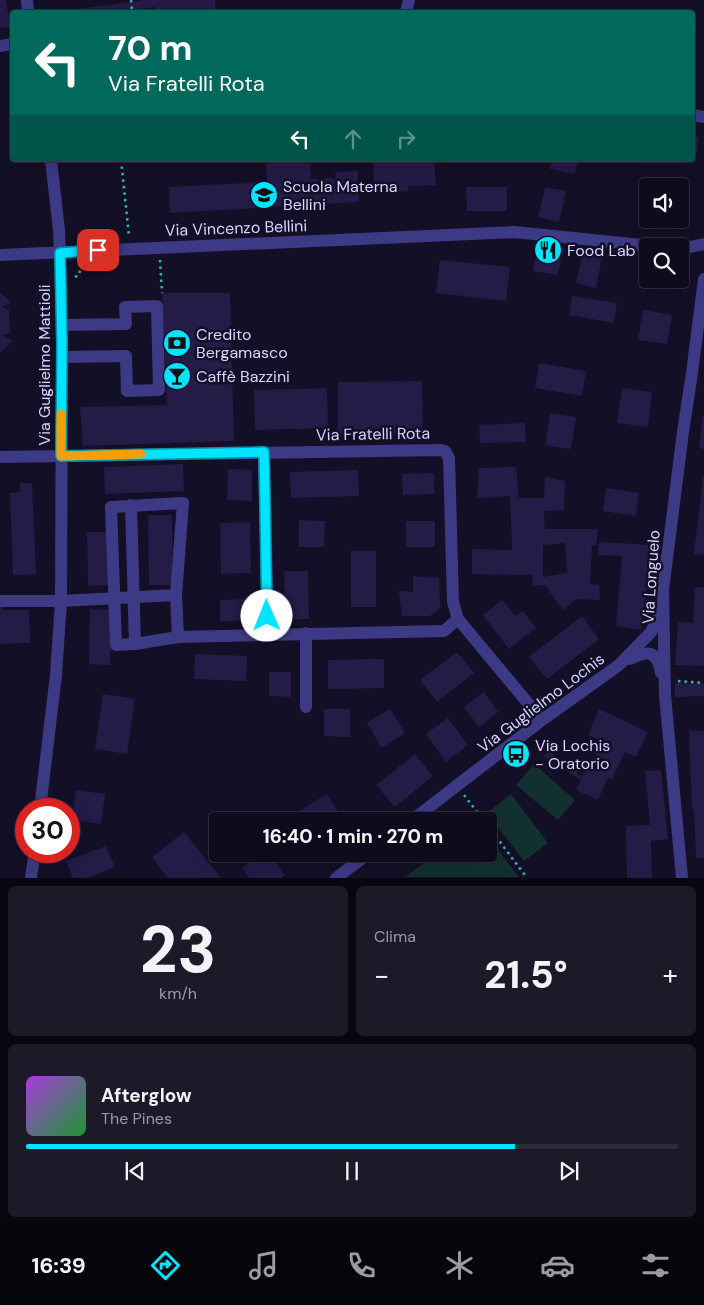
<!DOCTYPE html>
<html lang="it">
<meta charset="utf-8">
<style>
body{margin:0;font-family:"DM Sans",sans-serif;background:#1c1929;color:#f1f3f6;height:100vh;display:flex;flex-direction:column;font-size:19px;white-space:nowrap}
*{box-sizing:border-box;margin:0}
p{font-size:16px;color:#9b9ba3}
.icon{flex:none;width:28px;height:28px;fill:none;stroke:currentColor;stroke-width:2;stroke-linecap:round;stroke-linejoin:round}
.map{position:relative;height:878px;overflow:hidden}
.side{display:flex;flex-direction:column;gap:8px;padding:8px;background:#08060f;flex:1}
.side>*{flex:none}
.top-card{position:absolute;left:10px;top:10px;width:685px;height:152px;border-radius:5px;box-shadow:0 5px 20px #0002,0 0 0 1px #2e2b3b;background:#00695c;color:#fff;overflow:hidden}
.tools{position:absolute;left:639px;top:178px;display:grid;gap:10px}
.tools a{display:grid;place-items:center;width:50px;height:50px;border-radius:5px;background:#0e0b1c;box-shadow:0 5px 20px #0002,0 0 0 1px #2e2b3b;font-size:25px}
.speed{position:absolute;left:15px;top:798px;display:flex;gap:10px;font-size:25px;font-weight:700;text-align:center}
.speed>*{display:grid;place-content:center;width:65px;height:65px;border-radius:50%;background:#0e0b1c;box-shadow:0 5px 20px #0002,0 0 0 1px #2e2b3b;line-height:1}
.speed .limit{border:8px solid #d22;background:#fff;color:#111}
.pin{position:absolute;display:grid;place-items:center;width:42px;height:42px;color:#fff;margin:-21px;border-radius:10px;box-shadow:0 2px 8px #0006}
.me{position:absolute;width:55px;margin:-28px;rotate:359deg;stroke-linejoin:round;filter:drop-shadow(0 0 4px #0008)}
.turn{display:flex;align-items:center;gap:18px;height:105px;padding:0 15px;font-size:22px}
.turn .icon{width:65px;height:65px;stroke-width:2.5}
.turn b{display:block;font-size:35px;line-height:42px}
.lanes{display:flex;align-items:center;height:48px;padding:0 15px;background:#0003;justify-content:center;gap:25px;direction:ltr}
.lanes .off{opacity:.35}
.big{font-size:38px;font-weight:800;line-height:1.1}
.side .tile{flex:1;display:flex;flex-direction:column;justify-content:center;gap:8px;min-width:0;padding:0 18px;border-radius:8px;background:#1c1929}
.side .dial{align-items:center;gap:0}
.dial b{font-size:65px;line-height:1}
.song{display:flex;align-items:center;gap:15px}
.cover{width:60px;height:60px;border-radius:8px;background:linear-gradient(135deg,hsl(280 70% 55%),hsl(130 70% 35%))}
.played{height:5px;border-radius:2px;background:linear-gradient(90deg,#00e5ff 75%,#2e2b3b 75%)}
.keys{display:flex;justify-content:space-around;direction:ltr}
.heat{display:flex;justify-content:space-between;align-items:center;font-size:28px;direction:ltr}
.side .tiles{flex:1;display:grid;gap:8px;grid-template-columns:1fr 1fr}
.tile:last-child{grid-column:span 2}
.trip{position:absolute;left:209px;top:812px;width:288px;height:50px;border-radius:5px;background:#0e0b1c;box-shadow:0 5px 20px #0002,0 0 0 1px #2e2b3b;font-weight:800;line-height:50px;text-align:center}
.menu{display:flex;height:80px;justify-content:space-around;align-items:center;background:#06040b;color:#9b9ba3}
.menu .icon{width:35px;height:35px}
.menu .selected{color:#00e5ff}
.menu b{font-size:22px;color:#f1f3f6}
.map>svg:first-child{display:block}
.green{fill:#12302f}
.building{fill:#241b47;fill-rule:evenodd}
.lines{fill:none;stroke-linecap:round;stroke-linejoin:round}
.path{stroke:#2fb8b0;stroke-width:2.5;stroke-dasharray:2.5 4;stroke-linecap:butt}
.minor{stroke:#3d3a85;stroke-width:12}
.route-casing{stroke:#0095a6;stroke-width:12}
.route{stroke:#00e5ff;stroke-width:9}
.slow{stroke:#f59e0b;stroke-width:9}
.labels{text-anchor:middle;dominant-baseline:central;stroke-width:5;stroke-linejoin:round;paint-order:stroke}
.poi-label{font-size:16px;fill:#d9d4ff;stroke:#130f26;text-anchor:start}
.street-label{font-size:16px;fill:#d9d4ff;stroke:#130f26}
</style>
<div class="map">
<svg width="704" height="878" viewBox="0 0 704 878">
<rect width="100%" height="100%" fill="#130f26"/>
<!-- green -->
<path class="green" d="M534,764L575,800L558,820L516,785Z
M511,794L548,843L524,861L487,813Z
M488,837L519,877H405L436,854H488Z"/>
<!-- building -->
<path class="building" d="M0,0H6L10,27L0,28Z
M143,0H215L216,12H155V7L123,11V12H57Z
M692,136L699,137L695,163L685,161L692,160Z
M266,160H310L311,179L336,178L335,172L358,171L359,202L170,213L169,187L267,182Z
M373,160H434L436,185L408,186V191L375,193Z
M552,160L578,161L575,174L550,169Z
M466,187H507V211H467Z
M545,187L566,191L559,222L538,217Z
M538,244L563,248L558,275L533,271Z
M583,253L602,257L596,288L576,283Z
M440,260L510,267L506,301L436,293Z
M0,292L12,303L1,307L9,310L10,333L2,335L13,341L0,353Z
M162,293H230L234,441L83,446L80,407L167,405Z
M572,296L617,303L614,323L569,315Z
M643,310L672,315L667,344L638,340Z
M539,363L586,371L582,396L535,388Z
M422,381L423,433L338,434V382Z
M327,388L328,428L255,430L254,390Z
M622,388L652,392L648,427L617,423Z
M550,413L576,417L571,449L545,445Z
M703,416H704V449L699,448Z
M525,423L526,442L480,443L479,425Z
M183,464L184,491L105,494L104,467Z
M516,467L519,498H544L545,477L565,481L564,510L544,511L545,529H598L596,545H592L590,584L599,585L600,600L576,599L563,610L545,585L533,586L532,575L472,574V549L512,550L510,496L477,498L479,468ZM565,543L567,573L543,577V545Z
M228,469L252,470V501L227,500Z
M358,470L359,496L291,498L290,472Z
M434,473V494L403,495L402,474Z
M703,476H704V555L694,554Z
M20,483H32L36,574L13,575L10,493L20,492Z
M606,488L639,493L636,516L603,511Z
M148,515H172L173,585H149Z
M299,520L325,521L324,547H299Z
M406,521H435V547H406Z
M250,522L251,573L221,574L220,523Z
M87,532H109L110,585L88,586Z
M599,542L653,545L641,630L616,626L622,556L598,555Z
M351,551H376V607H351Z
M284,571H308L309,619L285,620Z
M413,576L439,578L440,608L430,616H402L399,591L413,592Z
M695,587H704V666L675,665L678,622L693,623Z
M250,599L251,620L220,621V600Z
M502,600L515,616L523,611L536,628L509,649L483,615Z
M0,605H2V610H29L30,643L0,644Z
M90,609L111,610L110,665L89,664Z
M582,616L599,639L547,679L529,657Z
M457,652L474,673L437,702L420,680Z
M195,654L247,656L246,681L194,679Z
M384,659V688L328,689V660Z
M269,672H291V697L269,696Z
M675,683L704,684V696L675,697Z
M484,692L498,712L479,727L464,707Z
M103,694L135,699L127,754L95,749Z
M324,709H350V737L324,736Z
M390,709L405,733L382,748L367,723Z
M599,709L648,732L636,757L625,752L612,779L608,777L598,800L576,790L581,780L543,756L549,751L562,760L563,758L580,769L577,774L582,777L586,767L590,769L602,741L588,735Z
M448,718L468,745L446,762L426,734Z
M689,730L704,731V858H696L694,809H692Z
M415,754L433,776L395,807L376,785Z
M661,770L668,839L651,841L652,878H627L626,826L650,825L645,771Z
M76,790L105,794L101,824L72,820Z
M327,794L344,821H283Z
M184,832L213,868L221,878H168L152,857Z
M106,846L115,867L88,878H73L66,861Z
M261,854H269L285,875L282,878H249L242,868Z"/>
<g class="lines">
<!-- path -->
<path class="path" d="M131,0L132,12
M121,160L129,236
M65,161L73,160
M160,260L162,293
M75,277L79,275L81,265
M678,681L704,683
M464,795L484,821
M488,826L527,878"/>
<!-- minor -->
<path class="minor" d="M27,0L28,12
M406,12L409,0
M0,46L12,44
M692,115L704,117
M680,249L704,244
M0,255L514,232L652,246
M61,325L126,324L125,307L157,306L159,390L127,391L126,356L62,357
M264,452L268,634
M0,457L441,450L445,451L449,458L453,602L458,619L542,720
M131,505L135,644L178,637L444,631L458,619
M0,601H61L176,595
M306,633V707
M135,644L116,645L111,507L183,503L176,595L178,637
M630,659C648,650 657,650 661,673
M40,809L56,675L61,601L62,343L60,253L59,230L51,160
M411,821L542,720L619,665L651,632L656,621L660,608
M31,878L35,851
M336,878L368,854
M682,878L665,695L663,590L683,432L692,373L704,279"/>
</g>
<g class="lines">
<!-- route casing -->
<g class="route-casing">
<path id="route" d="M98,250L60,253L62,343L61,456L264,452L267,616"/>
</g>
<!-- route -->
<use href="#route" class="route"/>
<!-- slow -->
<path class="slow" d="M61,414V456L141,454"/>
</g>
<!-- icons -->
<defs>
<g id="school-disc" transform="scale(1.4375)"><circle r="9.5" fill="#00e5ff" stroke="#130f26"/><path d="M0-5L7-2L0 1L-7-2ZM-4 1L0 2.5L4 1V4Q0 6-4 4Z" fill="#111"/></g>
<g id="restaurant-disc" transform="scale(1.4375)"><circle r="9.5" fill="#00e5ff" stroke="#130f26"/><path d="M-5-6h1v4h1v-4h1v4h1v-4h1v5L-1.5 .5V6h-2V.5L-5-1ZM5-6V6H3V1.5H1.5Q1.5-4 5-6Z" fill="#111"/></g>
<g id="bank-disc" transform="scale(1.4375)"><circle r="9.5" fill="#00e5ff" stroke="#130f26"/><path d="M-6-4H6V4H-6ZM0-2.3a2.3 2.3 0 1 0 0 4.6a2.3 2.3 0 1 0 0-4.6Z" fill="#111"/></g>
<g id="bar-disc" transform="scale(1.4375)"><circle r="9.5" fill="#00e5ff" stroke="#130f26"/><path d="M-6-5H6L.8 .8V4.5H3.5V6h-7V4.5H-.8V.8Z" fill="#111"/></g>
<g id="bus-disc" transform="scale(1.4375)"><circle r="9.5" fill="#00e5ff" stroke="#130f26"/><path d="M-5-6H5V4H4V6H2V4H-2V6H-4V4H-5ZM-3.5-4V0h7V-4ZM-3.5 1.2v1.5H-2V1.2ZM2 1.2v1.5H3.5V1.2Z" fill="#111"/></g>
</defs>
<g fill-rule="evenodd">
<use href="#school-disc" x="264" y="195"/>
<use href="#restaurant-disc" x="548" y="250"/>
<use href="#bank-disc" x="177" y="343"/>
<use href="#bar-disc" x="177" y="376"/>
<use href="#bus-disc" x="516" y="754"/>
</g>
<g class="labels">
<!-- poi labels -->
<g class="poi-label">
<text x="283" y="186">Scuola Materna<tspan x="283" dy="18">Bellini</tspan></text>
<text x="567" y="250">Food Lab</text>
<text x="196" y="334">Credito<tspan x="196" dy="18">Bergamasco</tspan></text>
<text x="196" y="376">Caffè Bazzini</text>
<text x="535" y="745">Via Lochis<tspan x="535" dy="18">- Oratorio</tspan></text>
</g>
<!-- street labels -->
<g class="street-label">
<text transform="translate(236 228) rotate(-2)">Via Vincenzo Bellini</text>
<text transform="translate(44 365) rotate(-90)">Via Guglielmo Mattioli</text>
<text transform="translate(373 434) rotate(-1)">Via Fratelli Rota</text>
<text transform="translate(651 577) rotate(-86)">Via Longuelo</text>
<text transform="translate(541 703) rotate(-37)">Via Guglielmo Lochis</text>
</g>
</g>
</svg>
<div class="tools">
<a><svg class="icon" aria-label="sound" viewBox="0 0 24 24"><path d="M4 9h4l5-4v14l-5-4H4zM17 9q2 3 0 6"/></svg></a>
<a><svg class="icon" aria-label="search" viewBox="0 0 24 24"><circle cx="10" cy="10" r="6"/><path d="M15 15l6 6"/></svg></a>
</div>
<div class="speed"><div class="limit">30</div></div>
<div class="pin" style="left:98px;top:250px;background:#d93025"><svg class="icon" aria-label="arrive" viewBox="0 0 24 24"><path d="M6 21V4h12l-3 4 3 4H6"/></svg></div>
<svg class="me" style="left:267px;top:616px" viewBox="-20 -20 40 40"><circle r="19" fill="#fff"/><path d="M0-13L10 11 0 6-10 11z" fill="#00e5ff"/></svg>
<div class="trip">16:40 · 1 min · 270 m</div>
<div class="top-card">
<div class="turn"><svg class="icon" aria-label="left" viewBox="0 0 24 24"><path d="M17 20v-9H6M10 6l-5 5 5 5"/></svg><div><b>70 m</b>Via Fratelli Rota</div></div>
<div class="lanes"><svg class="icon" aria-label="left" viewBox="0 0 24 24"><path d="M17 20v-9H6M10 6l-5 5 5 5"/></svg><svg class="icon off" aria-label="ahead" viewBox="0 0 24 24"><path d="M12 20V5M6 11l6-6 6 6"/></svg><svg class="icon off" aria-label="right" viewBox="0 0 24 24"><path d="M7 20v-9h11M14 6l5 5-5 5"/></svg></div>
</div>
</div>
<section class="side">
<div class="tiles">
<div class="tile dial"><b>23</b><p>km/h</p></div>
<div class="tile"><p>Clima</p>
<div class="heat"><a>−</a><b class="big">21.5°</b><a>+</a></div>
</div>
<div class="tile">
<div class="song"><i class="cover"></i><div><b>Afterglow</b><p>The Pines</p></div></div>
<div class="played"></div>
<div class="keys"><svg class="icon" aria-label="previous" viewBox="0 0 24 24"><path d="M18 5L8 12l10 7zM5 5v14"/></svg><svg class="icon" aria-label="pause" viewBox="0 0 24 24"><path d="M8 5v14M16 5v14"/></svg><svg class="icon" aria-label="next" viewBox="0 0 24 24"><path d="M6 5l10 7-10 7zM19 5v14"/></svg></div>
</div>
</div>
</section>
<nav class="menu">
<b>16:39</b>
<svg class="icon selected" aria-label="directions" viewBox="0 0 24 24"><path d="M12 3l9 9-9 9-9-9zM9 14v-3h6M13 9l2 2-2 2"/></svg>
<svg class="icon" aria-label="music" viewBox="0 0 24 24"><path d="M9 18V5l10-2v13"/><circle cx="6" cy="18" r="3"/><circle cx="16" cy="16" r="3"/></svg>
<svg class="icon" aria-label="phone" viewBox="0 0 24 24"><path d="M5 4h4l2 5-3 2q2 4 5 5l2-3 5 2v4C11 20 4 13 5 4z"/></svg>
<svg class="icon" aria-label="climate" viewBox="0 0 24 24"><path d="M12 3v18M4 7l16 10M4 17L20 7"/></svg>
<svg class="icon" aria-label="car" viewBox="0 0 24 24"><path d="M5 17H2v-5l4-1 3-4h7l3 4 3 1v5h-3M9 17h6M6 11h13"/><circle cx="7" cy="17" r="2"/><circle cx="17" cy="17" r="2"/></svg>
<svg class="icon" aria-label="filters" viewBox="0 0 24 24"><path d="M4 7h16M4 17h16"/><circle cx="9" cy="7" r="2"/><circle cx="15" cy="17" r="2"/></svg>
</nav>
